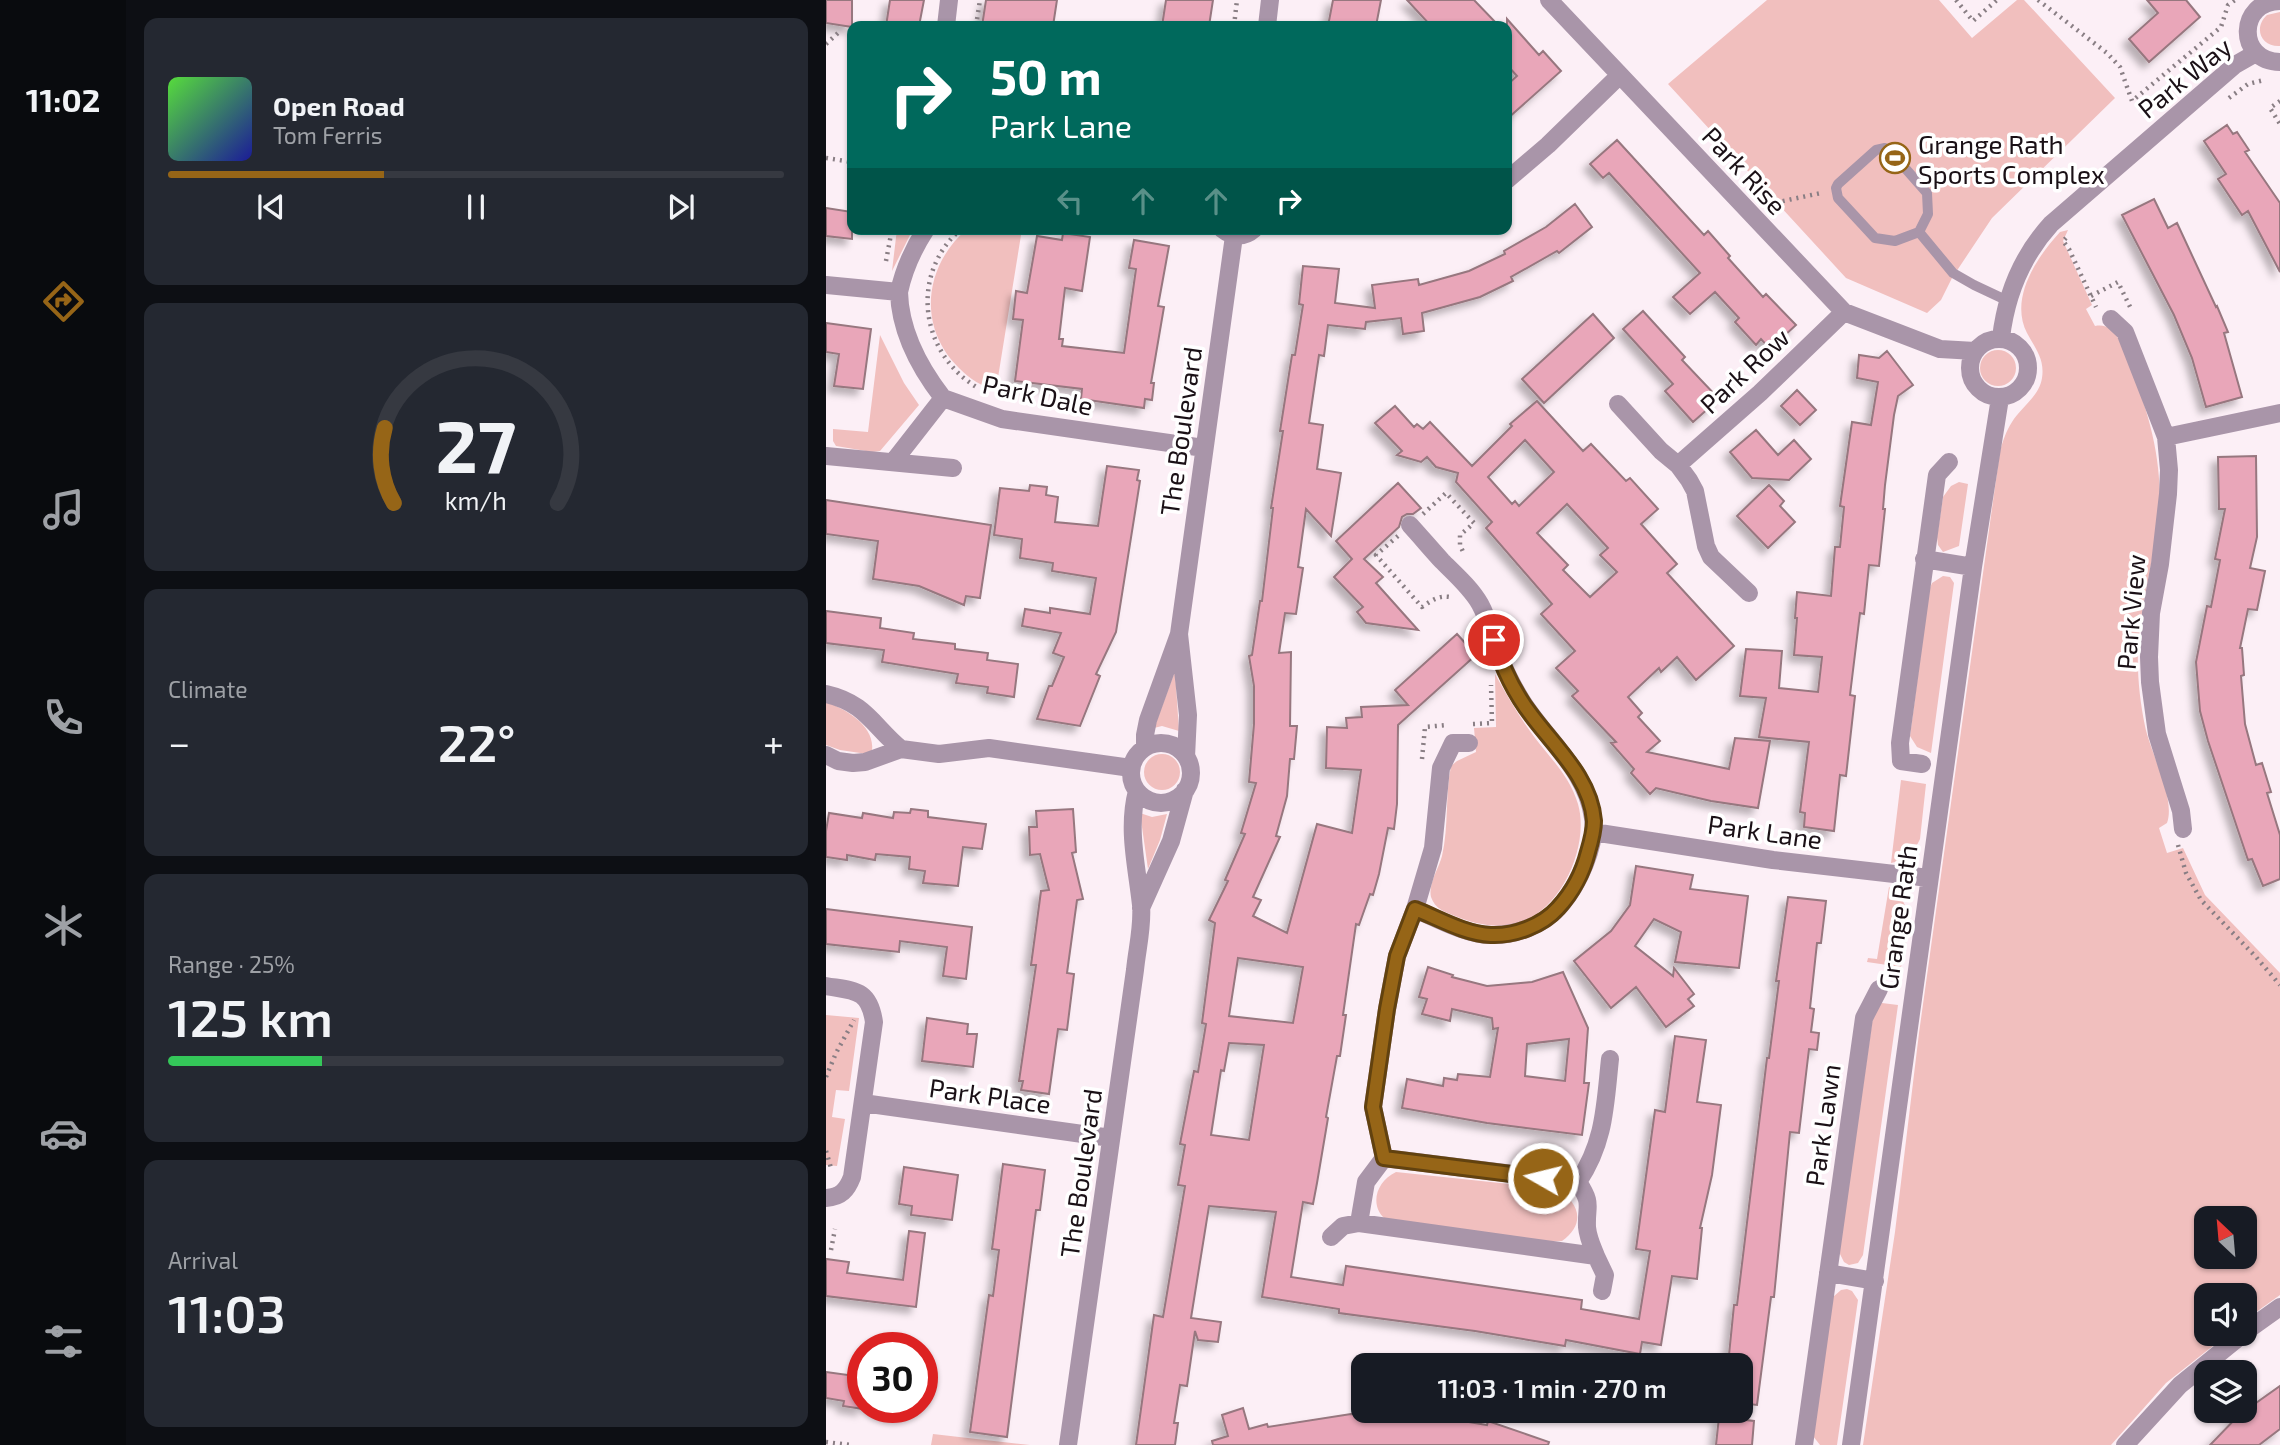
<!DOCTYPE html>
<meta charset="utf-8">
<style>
body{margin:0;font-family:"Exo 2",sans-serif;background:#242831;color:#f1f3f6;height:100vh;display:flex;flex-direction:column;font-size:26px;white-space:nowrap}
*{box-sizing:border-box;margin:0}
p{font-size:23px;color:#9ea1a6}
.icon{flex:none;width:38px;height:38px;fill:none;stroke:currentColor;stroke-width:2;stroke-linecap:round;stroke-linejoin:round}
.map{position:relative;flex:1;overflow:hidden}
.sheet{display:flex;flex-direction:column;gap:18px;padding:18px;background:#0d0f14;width:700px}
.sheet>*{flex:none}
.top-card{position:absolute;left:21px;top:21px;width:665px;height:214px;border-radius:14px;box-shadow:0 2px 5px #0004;background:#00695c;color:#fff;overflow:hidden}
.needle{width:46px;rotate:334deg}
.controls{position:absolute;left:1368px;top:1206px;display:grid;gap:14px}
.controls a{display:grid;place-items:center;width:63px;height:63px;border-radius:14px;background:#171b24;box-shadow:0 2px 5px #0004;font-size:35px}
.speed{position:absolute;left:21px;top:1332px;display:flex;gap:14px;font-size:35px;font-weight:700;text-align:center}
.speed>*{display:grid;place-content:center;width:91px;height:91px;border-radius:50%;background:#171b24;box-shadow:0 2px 5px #0004;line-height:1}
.speed .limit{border:10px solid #d22;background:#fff;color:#111}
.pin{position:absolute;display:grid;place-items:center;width:60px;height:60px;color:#fff;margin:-30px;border:4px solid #fff;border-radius:50%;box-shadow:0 2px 7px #0007}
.me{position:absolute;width:77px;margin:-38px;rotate:278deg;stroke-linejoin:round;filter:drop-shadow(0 0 5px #0008)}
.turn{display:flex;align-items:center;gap:24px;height:147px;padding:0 28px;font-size:32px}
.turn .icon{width:91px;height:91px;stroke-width:2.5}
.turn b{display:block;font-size:49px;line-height:60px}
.lanes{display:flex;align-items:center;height:66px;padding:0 28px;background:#0003;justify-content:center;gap:35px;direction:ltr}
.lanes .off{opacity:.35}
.big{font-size:52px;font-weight:600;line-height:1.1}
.sheet .tile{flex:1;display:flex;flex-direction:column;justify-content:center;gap:10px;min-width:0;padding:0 24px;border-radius:14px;background:#242831}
.sheet .dial{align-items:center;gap:0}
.dial svg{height:182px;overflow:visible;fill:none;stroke:#363941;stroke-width:7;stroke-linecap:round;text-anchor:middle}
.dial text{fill:#f1f3f6;stroke:none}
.song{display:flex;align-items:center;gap:21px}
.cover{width:84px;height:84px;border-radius:10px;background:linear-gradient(135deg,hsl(110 70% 55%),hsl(240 70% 35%))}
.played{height:7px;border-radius:4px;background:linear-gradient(90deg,#966517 35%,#363941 35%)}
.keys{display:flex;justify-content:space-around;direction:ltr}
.heat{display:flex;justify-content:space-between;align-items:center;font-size:38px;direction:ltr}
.charge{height:10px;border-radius:5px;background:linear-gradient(90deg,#34c759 25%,#363941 0)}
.trip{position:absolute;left:525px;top:1353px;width:402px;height:70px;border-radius:14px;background:#171b24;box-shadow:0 2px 5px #0004;font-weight:600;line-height:70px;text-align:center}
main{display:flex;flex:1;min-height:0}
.dock{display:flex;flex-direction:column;width:126px;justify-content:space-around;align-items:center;background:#090b0e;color:#9ea1a6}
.dock .icon{width:49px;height:49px}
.dock .active{color:#966517}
.dock b{font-size:32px;color:#f1f3f6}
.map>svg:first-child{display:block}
.green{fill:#f1bfbe;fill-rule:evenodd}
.building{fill:#e9a6b9;stroke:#97777f;stroke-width:2;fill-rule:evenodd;filter:url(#shadow)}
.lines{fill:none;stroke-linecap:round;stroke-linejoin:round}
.path{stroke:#897e84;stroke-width:4.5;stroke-dasharray:2 5;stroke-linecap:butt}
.lane{stroke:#a995a9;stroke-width:10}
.street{stroke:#a995a9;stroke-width:18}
.route-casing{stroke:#62420f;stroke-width:18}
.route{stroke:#966517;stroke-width:12}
.labels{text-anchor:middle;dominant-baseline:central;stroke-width:7;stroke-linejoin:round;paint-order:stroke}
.street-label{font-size:26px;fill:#1a1016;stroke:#fff}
.poi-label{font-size:26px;fill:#1a1016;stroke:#fff;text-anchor:start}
</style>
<main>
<nav class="dock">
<b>11:02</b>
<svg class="icon active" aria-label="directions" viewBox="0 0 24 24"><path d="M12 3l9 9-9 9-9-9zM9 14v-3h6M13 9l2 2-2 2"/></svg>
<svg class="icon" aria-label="music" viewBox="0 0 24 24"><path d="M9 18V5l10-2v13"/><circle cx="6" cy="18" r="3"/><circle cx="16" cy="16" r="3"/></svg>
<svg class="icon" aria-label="phone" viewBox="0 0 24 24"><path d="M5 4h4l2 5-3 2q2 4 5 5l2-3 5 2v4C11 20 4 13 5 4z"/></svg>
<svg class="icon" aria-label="climate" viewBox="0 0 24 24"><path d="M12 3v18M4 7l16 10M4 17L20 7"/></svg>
<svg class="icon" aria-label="car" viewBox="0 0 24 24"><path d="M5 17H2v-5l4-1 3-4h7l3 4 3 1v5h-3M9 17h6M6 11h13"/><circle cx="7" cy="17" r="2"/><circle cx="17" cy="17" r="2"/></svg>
<svg class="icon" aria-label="filters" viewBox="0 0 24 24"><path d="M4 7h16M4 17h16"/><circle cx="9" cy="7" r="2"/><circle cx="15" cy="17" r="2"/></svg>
</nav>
<section class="sheet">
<div class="tile">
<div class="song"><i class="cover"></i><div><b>Open Road</b><p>Tom Ferris</p></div></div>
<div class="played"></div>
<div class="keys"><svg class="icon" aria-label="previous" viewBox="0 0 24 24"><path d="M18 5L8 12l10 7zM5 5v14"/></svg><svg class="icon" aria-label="pause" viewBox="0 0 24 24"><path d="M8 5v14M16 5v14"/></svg><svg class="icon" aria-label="next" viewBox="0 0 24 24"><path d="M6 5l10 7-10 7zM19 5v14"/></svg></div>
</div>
<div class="tile dial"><svg viewBox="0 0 100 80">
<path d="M14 69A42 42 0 1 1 86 69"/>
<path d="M14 69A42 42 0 0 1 10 36" stroke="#966517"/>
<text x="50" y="56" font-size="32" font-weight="700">27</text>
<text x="50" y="72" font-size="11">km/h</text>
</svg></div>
<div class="tile"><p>Climate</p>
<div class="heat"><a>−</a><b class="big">22°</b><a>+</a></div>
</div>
<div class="tile"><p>Range · 25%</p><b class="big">125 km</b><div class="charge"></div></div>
<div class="tile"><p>Arrival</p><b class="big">11:03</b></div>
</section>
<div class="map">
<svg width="1454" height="1445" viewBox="0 0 1454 1445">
<defs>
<filter id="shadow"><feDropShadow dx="-6" dy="6" stdDeviation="3.5" flood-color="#0004"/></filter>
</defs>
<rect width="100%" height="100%" fill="#fceff6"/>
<!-- green -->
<path class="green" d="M941,0H1113L1146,38L1191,0H1198L1289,98L1166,218L1126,278L1115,300L1101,313L1020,278L842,84Z
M1454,12V46C1435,47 1427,28 1441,15Z
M71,229H87L66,271Z
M141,229H196L170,390C156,387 144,379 133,368C91,327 98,266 141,229Z
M1242,230L1237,241L1266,305L1260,309L1269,326C1290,322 1295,345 1302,360C1321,407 1337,459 1333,510C1330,552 1317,594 1313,636C1310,665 1313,697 1319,726C1324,752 1350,798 1341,823L1333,828L1341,853L1357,848L1379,895L1454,973V1295L1419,1320V1295H1381V1334H1402L1340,1383L1285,1445H1037L1069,1232L1093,1033L1174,451C1177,441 1180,431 1186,422C1195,407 1213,397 1216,378C1219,359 1209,348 1201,333C1183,298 1211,257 1234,232ZM1381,1218H1419V1256H1381Z
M54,335L78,383L93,405L54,451L46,452L10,446L7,441V429L42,432Z
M1154 368a18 18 0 1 1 36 0a18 18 0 1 1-36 0Z
M1133,482L1142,484L1133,546L1117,552L1112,545L1111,537L1117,497L1125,486Z
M1117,576L1124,577L1128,583L1105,753L1091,747L1084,736L1103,590L1106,583Z
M349,671L353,731L336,726L328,728Z
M669,674C681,696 694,718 709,738C726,760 744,777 752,804C764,846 735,911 692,923C672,929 648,924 629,916C619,912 609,909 605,897C602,884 613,868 616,856C623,826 619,795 625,766L631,761L650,752L648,728L670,727Z
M0,702C20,709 49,726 46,750L41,754L14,750L0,745Z
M318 772a18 18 0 1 1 36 0a18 18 0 1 1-36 0Z
M1075,780L1100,784L1094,839C1088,852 1080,860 1065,863Z
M314,813L326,817L341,814L334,840L322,869Z
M1063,887C1092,905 1081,938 1075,967L1041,962L1042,958L1051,959Z
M1056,1003L1072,1005L1037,1255L1032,1263L1023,1265L1018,1262L1013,1252L1048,1009L1050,1005Z
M0,1015L33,1018L23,1091L10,1090L6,1117L19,1119L11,1166L0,1165Z
M570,1172L730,1189C754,1202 760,1224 736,1241L718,1242L563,1222C542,1208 549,1182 570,1172Z
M1021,1289L1026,1291L1032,1300L1011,1445H994L987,1436L1007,1297L1015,1290Z
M107,1434L204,1445H105Z"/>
<!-- building -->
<path class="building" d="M0,0H26V27L0,23Z
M64,0H98L93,26H60Z
M160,0H231L227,26H156Z
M340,0H387L383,26H336Z
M507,0H555L550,26H502Z
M581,0H648L673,26H605Z
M1321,0H1360L1374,17L1323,62L1303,39L1332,13Z
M681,19L713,55L717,51L735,71L681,119V85L691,76L681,65Z
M1401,125L1407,134L1411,132L1423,150L1419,152L1454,203V272L1422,211L1416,215L1392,179L1400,174L1378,141Z
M791,140L878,235L882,231L904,256L902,258L937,297L940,294L970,325L944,349L935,339L930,345L909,322L913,318L889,292L864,314L847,297L874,273L783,173L777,178L764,164Z
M1328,199L1342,228L1351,223L1390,307L1391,306L1402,332L1398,333L1416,397L1380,407L1366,358L1348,315L1296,215Z
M749,204L766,227L733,253L731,251L685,277L687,281L654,297L596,313L598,331L577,334L575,318L540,322L539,329L502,325L498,356L493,355L483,423L497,425L491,469L515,473L505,536L480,509L472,567L477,568L470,614L459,613L453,653L465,652L464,726H471L468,759H464L461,796L450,836L454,837L427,897L435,900L427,916L461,933L491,824L526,833L535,770L500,768L501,727L521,728L520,718L536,717L535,707L582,705L569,690L631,634L650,655L572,725L571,804L568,829L562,828L553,874L547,895L544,894L533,925L530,924L517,1015H520L514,1056H511L500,1117L502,1118L491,1183L487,1204L477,1202L465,1277L517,1285L520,1266L756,1300L755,1309L813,1319L824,1251L810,1249L829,1110L839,1112L849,1036L880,1040L871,1102L895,1105L886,1175L874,1228H876L871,1279L846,1276L835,1345L816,1342L814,1354L740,1340L739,1346L649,1331L513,1313V1309L436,1297L450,1212L383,1206L365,1318L395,1322L392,1342L372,1340L369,1331L361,1386L354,1385L348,1423H352L349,1445H310L328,1315L337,1317L359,1186L352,1185L359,1145L354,1144L368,1071L372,1072L380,1024L376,1023L389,923L383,920L402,881L399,880L419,834L415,833L430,783L423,782L428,724V686L423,656L426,655L434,601H436L447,508H445L457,431H454L466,355H469L477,305L473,304L477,266L513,269L509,303L549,308L546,285L592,279L593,285L643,271L679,254L678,251L720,227ZM412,958L477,967L467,1023L403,1016ZM403,1043L438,1045L423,1140L385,1135L395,1070L398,1071Z
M0,208L26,212V239L0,236Z
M237,233L264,237L256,291L239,288L233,339H237L236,346L298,353L310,269L303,268L308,240L343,246L332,306L338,307L325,383H328L326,400L319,399L318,408L255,399L256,389L189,381L197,320L187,319L190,291L201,293L211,236L236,240Z
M817,311L859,357L856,360L893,399L867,422L839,391L847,384L797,329Z
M767,314L788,338L718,403L696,379Z
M0,323L45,329L37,389L8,386L13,354L0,352Z
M1061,351L1087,385L1072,396L1068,415L1059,485L1057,509H1059L1053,566L1043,565L1038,614L1034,613L1024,695L1029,696L1020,776L1014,775L1008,831L978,827L979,813L974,812L983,742L933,737L940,698L914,696L920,649L956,651L953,688L992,692L996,657L968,655L971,618H969L971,592L1005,596L1009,547H1014L1018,507L1014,506L1026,422L1045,425L1052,382L1031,378L1033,355L1053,358Z
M971,390L990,410L974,425L955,406Z
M711,401L757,451L765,444L800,481L804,478L832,509L815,524L851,564L841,573L908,646L870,680L851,657L835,672L833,668L802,697L816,713L812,717L834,741L821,752L903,769L909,738L944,741L932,808L885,801L830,788L824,794L805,773L808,769L785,743L790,742L746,696L752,691L730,668L749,651L715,614L726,604L660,528L666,522L630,482L632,473L610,467L601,457L595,462L571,455L576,451L549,423L569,406L588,427L591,424L597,429L604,422L646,466L686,426L684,424ZM699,440L728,472L693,506L689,501L686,504L662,477ZM741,504L782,548L774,555L791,572L764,597L737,570L742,565L711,533Z
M930,430L952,455L968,440L985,459L963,480L926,478L904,452Z
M1430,456L1431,537L1424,568L1439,571L1431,610L1422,609L1414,648H1416L1418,675L1415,676L1419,724L1430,765L1436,763L1445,792L1441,793L1454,835V879L1437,886L1426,859L1422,860L1382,741L1374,711L1370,662L1381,606L1385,607L1394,560L1389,559L1399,509H1393L1392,457Z
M281,466L313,470L311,480L314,481L290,632L270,674L274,676L254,726L211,719L223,686H226L238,657L227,653L235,633L196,626L199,609L224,613V608L264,614L270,578L226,571L227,563L194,558L196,539L168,535L174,488L203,491L204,485L221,487L220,495L232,497L229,522L272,526Z
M572,483L595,508L587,514H581L576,517L573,527L538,559L557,577L550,583L592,630L540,623L531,612L537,607L508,577L526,559L510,541Z
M943,485L958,501L954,506L969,522L942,548L911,516Z
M0,500L165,525L154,598L140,596L138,605L93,586L47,579L52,541L0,534Z
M0,611L55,618L54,628L88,633L87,639L129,644V649L162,653L161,660L192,664L188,697L161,693L162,687L130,683L132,674L56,662L58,650L0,643Z
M85,809L102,811V817L160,824L156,849L137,847L132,886L97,883L99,871L83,869L84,857L50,854L49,860L21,855V860L0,857V831L3,813L36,818L37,813L67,818L68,812L84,813Z
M247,809L250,852L246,853L257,899L251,900L241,973L248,974L241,1030L232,1029L223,1094L195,1090L197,1081H193L210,965H205L215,891L223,890L214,854L204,855L203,827H211L210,811Z
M810,866L867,875L864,889L922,896L913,968L849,962L855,932L828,919L809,946L847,976L848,968L868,994L862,999L868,1006L840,1027L810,987L785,1008L748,961L785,931L804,905Z
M962,897L1000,901L995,943H991L984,1008L988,1009L985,1032L993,1033L991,1050L983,1049L973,1133L964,1132L948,1297H945L931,1405L915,1403V1365H902L908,1305H911L941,1058H943L953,981H950Z
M0,909L146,927L140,979L117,976L121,947L74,941L73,952L0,944Z
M602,967L627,975L626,977L661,986L706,982L737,972L762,1028L758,1083H763L756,1135L661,1123L576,1108L581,1079L617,1086L618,1078L631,1080L632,1074L664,1077L672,1028L667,1029L666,1018L626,1009L624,1021L596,1014L601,999L593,997ZM743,1039L739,1081L699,1076L701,1044Z
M101,1018L142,1024L141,1034H151L147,1067L96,1061Z
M177,1164L219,1170L214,1210H210L181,1437L144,1432L163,1295L167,1296L173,1250L166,1249Z
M78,1167L132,1175L126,1220L85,1215L86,1206L73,1204Z
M83,1231L99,1233L90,1307L0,1296V1259L23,1262L21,1273L77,1280Z
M0,1372L37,1377V1409L17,1406L18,1401L0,1398Z
M1454,1386V1429L1433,1445H1384L1413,1415Z
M417,1408L423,1429L441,1424L442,1427L525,1414L602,1419V1415L661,1425L662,1421L723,1442L722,1445H387L386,1441L402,1436L396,1415Z
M893,1417L928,1421L926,1445H890Z"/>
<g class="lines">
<!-- path -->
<path class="path" d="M1130,0L1147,21L1171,0
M1212,0L1281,53L1294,67L1306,101L1395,27L1402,5L1409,0
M150,26L154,0
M408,26L411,0
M0,44L12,33
M1403,98L1422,84L1438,80
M1454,101L1444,108L1454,124
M0,158L26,162
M943,204L995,193
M135,229C83,274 94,354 152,388
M1240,238L1237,241L1243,249L1270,307
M60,261L66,229
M1265,296L1292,282L1306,311
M597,514L620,493L648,523L634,535V545L638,554
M572,536L550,555L596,607C605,601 612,595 624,597
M647,724L666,723L665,685
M596,759L599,727L621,725
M1352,845L1360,873L1375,900L1430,957L1454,985
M0,1077L10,1053L28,1020
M0,1151L5,1168
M5,1250L9,1229
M0,1442L24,1445"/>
<!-- lane -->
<path class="lane" d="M1093,232L1102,214L1101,193L1064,151L1059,148L1050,150L1012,184L1010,188L1012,198L1049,238L1069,241L1093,232L1127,273L1148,285L1182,301"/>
<!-- street -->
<path class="street" d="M723,0L794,75
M1454,1C1412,1 1410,61 1454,62
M120,26L123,0
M441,26L444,0
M681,180L722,145L794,75L1018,312L1114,349L1149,351
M396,229C406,237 418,238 428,229
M0,285L73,292C74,332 93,367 117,398
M73,292C78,269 87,249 100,229
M1285,319L1299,332L1340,437L1343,470L1342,494L1334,564L1325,613L1323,657L1324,682L1331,734L1355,811L1357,829
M1175,338C1180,295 1196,256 1225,224L1409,65L1430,53
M1144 368a29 29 0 1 1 58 0a29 29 0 1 1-58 0Z
M792,404L835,451L852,465L863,480L869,491L880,546L885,557L923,593
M1340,437L1454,413
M0,456L127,468
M67,462L117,398L176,419L378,448
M852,465L934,393L1018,312
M584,525C595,537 605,549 616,561C629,574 645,588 654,604C663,620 666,637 672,654C679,670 687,687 696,701C720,739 761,771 767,818C771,845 752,885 735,905C719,925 689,936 664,935C639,934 612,919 589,909
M1098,559L1147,567
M353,634L408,236
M0,694C40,703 47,726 75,749
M305 773a30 30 0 1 1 60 0a30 30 0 1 1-60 0Z
M319,748V735L322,720L353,634L362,715L360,757
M0,755L12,761L27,763L39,762L75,749L113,754L163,748L305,768
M1096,764L1075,761L1074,743L1111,475L1123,462
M767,832L947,860L1103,878
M315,908L345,841L359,790
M0,986C29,991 43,989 48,1022L26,1177C21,1190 15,1197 0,1198
M37,1103L285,1138
M558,1158L752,1182
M533,1223L540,1182L558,1158L547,1107L561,1009L571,956L589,909L607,848L615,768L627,743H643
M505,1237L517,1226L533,1223L770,1256L779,1275L776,1291
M770,1256C766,1246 762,1238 761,1227C760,1204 767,1205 752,1182C779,1142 779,1105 784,1059
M1002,1273L1049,1281
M1419,1332L1454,1307
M242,1445L309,970C311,949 317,926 315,905C311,867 301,829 311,791
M978,1445L1038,1018L1053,989
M1025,1445L1147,567L1174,398
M1299,1445L1354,1385L1417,1334"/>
</g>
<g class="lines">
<!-- route casing -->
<g class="route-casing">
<path id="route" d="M668,640C676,667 689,694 706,716C730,748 765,779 768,821C768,831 765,842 762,852C757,872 746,893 732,908C716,926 688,936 665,935C639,934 612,918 589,909L571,956L561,1009L547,1107L558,1158L717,1178"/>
</g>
<!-- route -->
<use href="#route" class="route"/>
</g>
<!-- icons -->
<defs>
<g id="stadium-ring" transform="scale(1.575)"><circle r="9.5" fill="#fff" stroke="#966517" stroke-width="1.5"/><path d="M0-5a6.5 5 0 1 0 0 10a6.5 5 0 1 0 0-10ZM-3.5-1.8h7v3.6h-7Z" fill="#966517"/></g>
</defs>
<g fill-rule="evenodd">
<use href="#stadium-ring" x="1069" y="158"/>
</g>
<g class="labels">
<!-- street labels -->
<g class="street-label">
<text transform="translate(1358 77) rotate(-39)">Park Way</text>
<text transform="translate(919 170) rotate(47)">Park Rise</text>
<text transform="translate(918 370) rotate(-43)">Park Row</text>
<text transform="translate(212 394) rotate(12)">Park Dale</text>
<text transform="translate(354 431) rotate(-82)">The Boulevard</text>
<text transform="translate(1304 612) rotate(-85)">Park View</text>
<text transform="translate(939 831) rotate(8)">Park Lane</text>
<text transform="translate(1071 917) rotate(-82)">Grange Rath</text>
<text transform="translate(164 1095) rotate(8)">Park Place</text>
<text transform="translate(996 1125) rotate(-82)">Park Lawn</text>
<text transform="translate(254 1173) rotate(-82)">The Boulevard</text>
</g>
<!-- poi labels -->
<g class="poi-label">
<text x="1092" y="143">Grange Rath<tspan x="1092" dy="30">Sports Complex</tspan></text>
</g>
</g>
</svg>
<div class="controls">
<a><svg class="needle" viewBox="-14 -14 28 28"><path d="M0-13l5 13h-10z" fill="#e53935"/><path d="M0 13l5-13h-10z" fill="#9ea1a6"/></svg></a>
<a><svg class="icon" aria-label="sound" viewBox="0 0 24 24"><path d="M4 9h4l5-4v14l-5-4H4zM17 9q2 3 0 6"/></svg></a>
<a><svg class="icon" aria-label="layers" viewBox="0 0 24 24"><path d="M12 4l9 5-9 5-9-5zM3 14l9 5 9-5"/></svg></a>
</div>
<div class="speed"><div class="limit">30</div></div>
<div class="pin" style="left:668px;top:640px;background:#d93025"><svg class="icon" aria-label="arrive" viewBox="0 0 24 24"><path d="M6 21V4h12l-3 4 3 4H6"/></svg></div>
<svg class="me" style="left:717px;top:1178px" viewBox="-20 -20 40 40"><circle r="17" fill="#966517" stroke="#fff" stroke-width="3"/><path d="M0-11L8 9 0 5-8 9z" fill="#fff"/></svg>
<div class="trip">11:03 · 1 min · 270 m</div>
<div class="top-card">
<div class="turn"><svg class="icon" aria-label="right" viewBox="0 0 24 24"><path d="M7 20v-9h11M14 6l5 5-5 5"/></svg><div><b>50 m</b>Park Lane</div></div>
<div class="lanes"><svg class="icon off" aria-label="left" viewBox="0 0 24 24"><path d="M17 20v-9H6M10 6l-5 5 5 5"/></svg><svg class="icon off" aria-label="ahead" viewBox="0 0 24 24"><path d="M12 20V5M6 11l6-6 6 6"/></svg><svg class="icon off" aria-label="ahead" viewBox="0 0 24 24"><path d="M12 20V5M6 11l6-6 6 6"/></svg><svg class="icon" aria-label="right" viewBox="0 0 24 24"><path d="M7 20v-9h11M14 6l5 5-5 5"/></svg></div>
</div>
</div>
</main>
